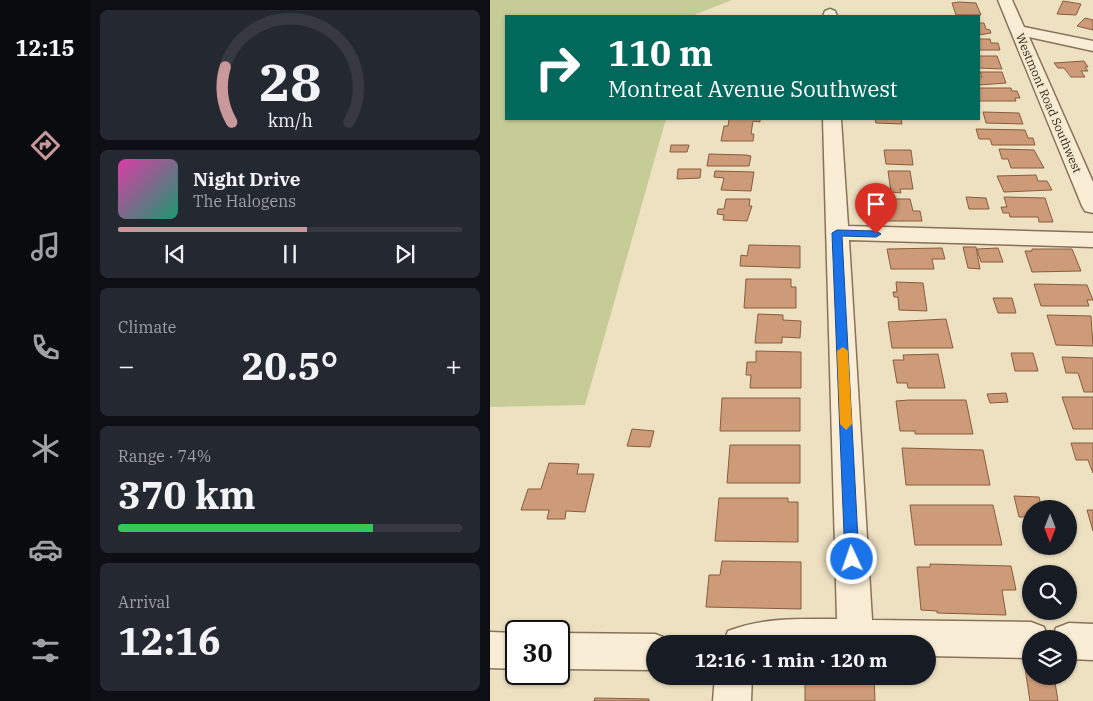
<!DOCTYPE html>
<meta charset="utf-8">
<style>
body{margin:0;font-family:"IBM Plex Serif",serif;background:#242831;color:#f1f3f6;height:100vh;display:flex;flex-direction:column;font-size:19px;white-space:nowrap}
*{box-sizing:border-box;margin:0}
p{font-size:16px;color:#9ea1a6}
.icon{flex:none;width:28px;height:28px;fill:none;stroke:currentColor;stroke-width:2;stroke-linecap:round;stroke-linejoin:round}
.map{position:relative;flex:1;overflow:hidden}
.drawer{display:flex;flex-direction:column;gap:10px;padding:10px;background:#0d0f14;width:400px}
.drawer>*{flex:none}
.guide{position:absolute;left:15px;top:15px;width:475px;height:105px;border-radius:0px;box-shadow:0 1px 4px #0004;background:#00695c;color:#fff;overflow:hidden}
.needle{width:32px;rotate:180deg}
.controls{position:absolute;left:532px;top:500px;display:grid;gap:10px}
.controls a{display:grid;place-items:center;width:55px;height:55px;border-radius:50%;background:#171b24;box-shadow:0 1px 4px #0004;font-size:25px}
.speed{position:absolute;left:15px;top:620px;display:flex;gap:10px;font-size:25px;font-weight:700;text-align:center}
.speed>*{display:grid;place-content:center;width:65px;height:65px;border-radius:50%;background:#171b24;box-shadow:0 1px 4px #0004;line-height:1}
.speed .limit{border:2px solid #111;border-radius:8px;background:#fff;color:#111}
.pin{position:absolute;display:grid;place-items:center;width:42px;height:42px;color:#fff;margin:-51px -21px;border-radius:50% 50% 50% 0;rotate:-45deg;box-shadow:0 0 5px #0007}
.pin .icon{rotate:45deg}
.me{position:absolute;width:55px;margin:-28px;rotate:357deg;stroke-linejoin:round;filter:drop-shadow(0 0 4px #0008)}
.turn{display:flex;align-items:center;gap:18px;height:105px;padding:0 20px;font-size:22px}
.turn .icon{width:65px;height:65px;stroke-width:2.5}
.turn b{display:block;font-size:35px;line-height:42px}
.big{font-size:38px;font-weight:800;line-height:1.1}
.drawer .card{flex:1;display:flex;flex-direction:column;justify-content:center;gap:8px;min-width:0;padding:0 18px;border-radius:8px;background:#242831}
.drawer .dial{align-items:center;gap:0}
.dial svg{height:130px;overflow:visible;fill:none;stroke:#363941;stroke-width:7;stroke-linecap:round;text-anchor:middle}
.dial text{fill:#f1f3f6;stroke:none}
.song{display:flex;align-items:center;gap:15px}
.cover{width:60px;height:60px;border-radius:8px;background:linear-gradient(135deg,hsl(320 70% 55%),hsl(160 70% 35%))}
.played{height:5px;border-radius:2px;background:linear-gradient(90deg,#c9989a 55%,#363941 55%)}
.keys{display:flex;justify-content:space-around;direction:ltr}
.heat{display:flex;justify-content:space-between;align-items:center;font-size:28px;direction:ltr}
.charge{height:8px;border-radius:4px;background:linear-gradient(90deg,#34c759 74%,#363941 0)}
.trip{position:absolute;left:156px;top:635px;width:290px;height:50px;border-radius:25px;background:#171b24;box-shadow:0 1px 4px #0004;font-weight:800;line-height:50px;text-align:center}
main{display:flex;flex:1;min-height:0}
.tabs{display:flex;flex-direction:column;width:90px;justify-content:space-around;align-items:center;background:#090b0e;color:#9ea1a6}
.tabs .icon{width:35px;height:35px}
.tabs .current{color:#c9989a}
.tabs b{font-size:22px;color:#f1f3f6}
.map>svg:first-child{display:block}
.green{fill:#c6cc96}
.building{fill:#cd9b77;stroke:#885c3e}
.lines{fill:none;stroke-linecap:round;stroke-linejoin:round}
.street-casing{stroke:#887259;stroke-width:3}
.street{fill:#f9eed5;fill-rule:evenodd}
.route{fill:#1a73e8;stroke:#114b97}
.slow{fill:#f59e0b}
.labels{text-anchor:middle;dominant-baseline:central;stroke-width:5;stroke-linejoin:round;paint-order:stroke}
.far-street-label{font-size:12px;fill:#382a1d;stroke:#f6ebd1}
</style>
<main>
<nav class="tabs">
<b>12:15</b>
<svg class="icon current" aria-label="directions" viewBox="0 0 24 24"><path d="M12 3l9 9-9 9-9-9zM9 14v-3h6M13 9l2 2-2 2"/></svg>
<svg class="icon" aria-label="music" viewBox="0 0 24 24"><path d="M9 18V5l10-2v13"/><circle cx="6" cy="18" r="3"/><circle cx="16" cy="16" r="3"/></svg>
<svg class="icon" aria-label="phone" viewBox="0 0 24 24"><path d="M5 4h4l2 5-3 2q2 4 5 5l2-3 5 2v4C11 20 4 13 5 4z"/></svg>
<svg class="icon" aria-label="climate" viewBox="0 0 24 24"><path d="M12 3v18M4 7l16 10M4 17L20 7"/></svg>
<svg class="icon" aria-label="car" viewBox="0 0 24 24"><path d="M5 17H2v-5l4-1 3-4h7l3 4 3 1v5h-3M9 17h6M6 11h13"/><circle cx="7" cy="17" r="2"/><circle cx="17" cy="17" r="2"/></svg>
<svg class="icon" aria-label="filters" viewBox="0 0 24 24"><path d="M4 7h16M4 17h16"/><circle cx="9" cy="7" r="2"/><circle cx="15" cy="17" r="2"/></svg>
</nav>
<section class="drawer">
<div class="card dial"><svg viewBox="0 0 100 80">
<path d="M14 69A42 42 0 1 1 86 69"/>
<path d="M14 69A42 42 0 0 1 10 35" stroke="#c9989a"/>
<text x="50" y="56" font-size="32" font-weight="700">28</text>
<text x="50" y="72" font-size="11">km/h</text>
</svg></div>
<div class="card">
<div class="song"><i class="cover"></i><div><b>Night Drive</b><p>The Halogens</p></div></div>
<div class="played"></div>
<div class="keys"><svg class="icon" aria-label="previous" viewBox="0 0 24 24"><path d="M18 5L8 12l10 7zM5 5v14"/></svg><svg class="icon" aria-label="pause" viewBox="0 0 24 24"><path d="M8 5v14M16 5v14"/></svg><svg class="icon" aria-label="next" viewBox="0 0 24 24"><path d="M6 5l10 7-10 7zM19 5v14"/></svg></div>
</div>
<div class="card"><p>Climate</p>
<div class="heat"><a>−</a><b class="big">20.5°</b><a>+</a></div>
</div>
<div class="card"><p>Range · 74%</p><b class="big">370 km</b><div class="charge"></div></div>
<div class="card"><p>Arrival</p><b class="big">12:16</b></div>
</section>
<div class="map">
<svg width="603" height="701" viewBox="0 0 603 701">
<rect width="100%" height="100%" fill="#eee1c2"/>
<!-- green -->
<path class="green" d="M0,0H242L206,14L205,16H16V119H176L95,405L0,407Z"/>
<!-- building -->
<path class="building" d="M573,1L591,4L586,15L567,14Z
M469,2L486,3L491,15H466L462,3Z
M595,18L603,20V30L587,26Z
M489,23H494L496,29L500,30L501,33L489,35Z
M489,39H500L501,43H508L510,50H489Z
M489,56H507L512,69L489,68Z
M594,61L598,67H595L598,71H591L595,77H581L574,68H568L564,63Z
M490,72H512L516,83L489,85V77H492Z
M489,88H521L522,91H527L530,98H525L526,101H489Z
M493,112L529,113L533,124L496,123Z
M239,119H270V122L263,121L261,134H264L263,141H231L234,126H238Z
M385,119H411L412,124L386,123Z
M486,129L535,130L538,138H543L545,145H502L500,139H489Z
M181,145H199L197,152H180Z
M509,149L544,150L554,168H521L518,159H512Z
M394,150H421L423,165L396,164Z
M219,154L256,155L261,156L259,166H217Z
M188,169H211L210,178L187,179Z
M225,171L264,172L261,191L231,190L234,178L224,177Z
M398,171H420L423,189H410L411,193L401,192Z
M546,175L548,181H557L562,190L514,192L507,176Z
M476,197L496,198L499,209H479Z
M514,197L555,198L563,222H549L548,217H520L519,213H513L511,207H517Z
M236,199H260L259,206H262L257,221L233,220L234,215L227,214L228,209H234Z
M395,199H420L423,211H430L432,221H390L389,208H396Z
M259,245L310,246V268L250,266L251,255L257,256Z
M473,247H486L490,269L478,268Z
M452,248L455,259H442L444,269H401L397,249Z
M508,248L513,262H491L487,249Z
M542,249H582L591,271L542,272L535,251H542Z
M256,279H301V287H306V308H254Z
M406,282L433,283L437,311L409,310L408,297H404L403,292H407Z
M544,284L597,285L603,300H597L599,306H551Z
M503,298H522L526,313H508Z
M268,314L293,315V320L311,321L310,338L292,337V343H265Z
M557,315L601,316L603,346L566,345Z
M456,319L463,348H402L398,322Z
M266,351L311,352V388H260L261,375H256L257,362H266Z
M521,353H543L548,371H525Z
M448,354L455,388H418L417,383H407L403,360H414L413,355Z
M572,357L603,358V392H594L588,373H576Z
M516,393L518,402L500,403L497,394Z
M572,397H603V429H583Z
M232,398H310V431H230Z
M419,400H476L483,434H425V431H410L406,401Z
M142,429L164,431L160,447L137,446Z
M581,443H603V473L598,460H586Z
M240,445H310V483H237Z
M412,448L493,450L500,485H416Z
M59,463L89,464L87,474H104L95,512L76,511L75,519H57L59,510H31L38,489H51Z
M524,496L549,497L552,509H541V517H529Z
M229,498H298V502H308V542L225,541Z
M420,505H503L512,545H425Z
M597,510H603V531Z
M232,561L311,562V609L216,607L219,575H230Z
M440,564L521,566L526,590H512L516,615L447,613V611L431,610L427,567H440Z
M535,668L541,669V676H564L568,701H540Z
M384,676L385,701H315V677Z
M105,698L159,699V701H104Z"/>
<g class="lines">
<!-- street casing -->
<g class="street-casing">
<path id="street" d="M508,0H522L534,27L603,41V51L539,37L603,182V213L595,211L592,206Z
M340,9L345,11L347,16H333L335,11Z
M333,119H351L358,226L603,233V247L359,240L382,620L541,622L554,627L558,639H541V658L438,656V644H233L238,631C274,617 309,619 347,619Z
M579,623L603,624V660L579,659V639H562L566,628Z
M0,632L26,633V669L0,668Z
M69,633L165,634L178,639L180,644H165V670L69,669Z
M225,676H262L261,701H223Z"/>
</g>
<!-- street -->
<use href="#street" class="street"/>
</g>
<!-- route -->
<path class="route" d="M347,230L386,231L391,234L386,237L352,236L369,559L367,564L362,566L357,564L355,559L342,233Z"/>
<!-- slow -->
<path class="slow" d="M353,347L358,351L362,424L356,430L350,424L347,351Z"/>
<g class="labels">
<!-- far-street labels -->
<g class="far-street-label">
<text transform="translate(559 103) rotate(67)">Westmont Road Southwest</text>
</g>
</g>
</svg>
<div class="controls">
<a><svg class="needle" viewBox="-14 -14 28 28"><path d="M0-13l5 13h-10z" fill="#e53935"/><path d="M0 13l5-13h-10z" fill="#9ea1a6"/></svg></a>
<a><svg class="icon" aria-label="search" viewBox="0 0 24 24"><circle cx="10" cy="10" r="6"/><path d="M15 15l6 6"/></svg></a>
<a><svg class="icon" aria-label="layers" viewBox="0 0 24 24"><path d="M12 4l9 5-9 5-9-5zM3 14l9 5 9-5"/></svg></a>
</div>
<div class="speed"><div class="limit">30</div></div>
<div class="pin" style="left:386px;top:234px;background:#d93025"><svg class="icon" aria-label="arrive" viewBox="0 0 24 24"><path d="M6 21V4h12l-3 4 3 4H6"/></svg></div>
<svg class="me" style="left:362px;top:559px" viewBox="-20 -20 40 40"><circle r="17" fill="#1a73e8" stroke="#fff" stroke-width="3"/><path d="M0-11L8 9 0 5-8 9z" fill="#fff"/></svg>
<div class="trip">12:16 · 1 min · 120 m</div>
<div class="guide">
<div class="turn"><svg class="icon" aria-label="right" viewBox="0 0 24 24"><path d="M7 20v-9h11M14 6l5 5-5 5"/></svg><div><b>110 m</b>Montreat Avenue Southwest</div></div>
</div>
</div>
</main>
